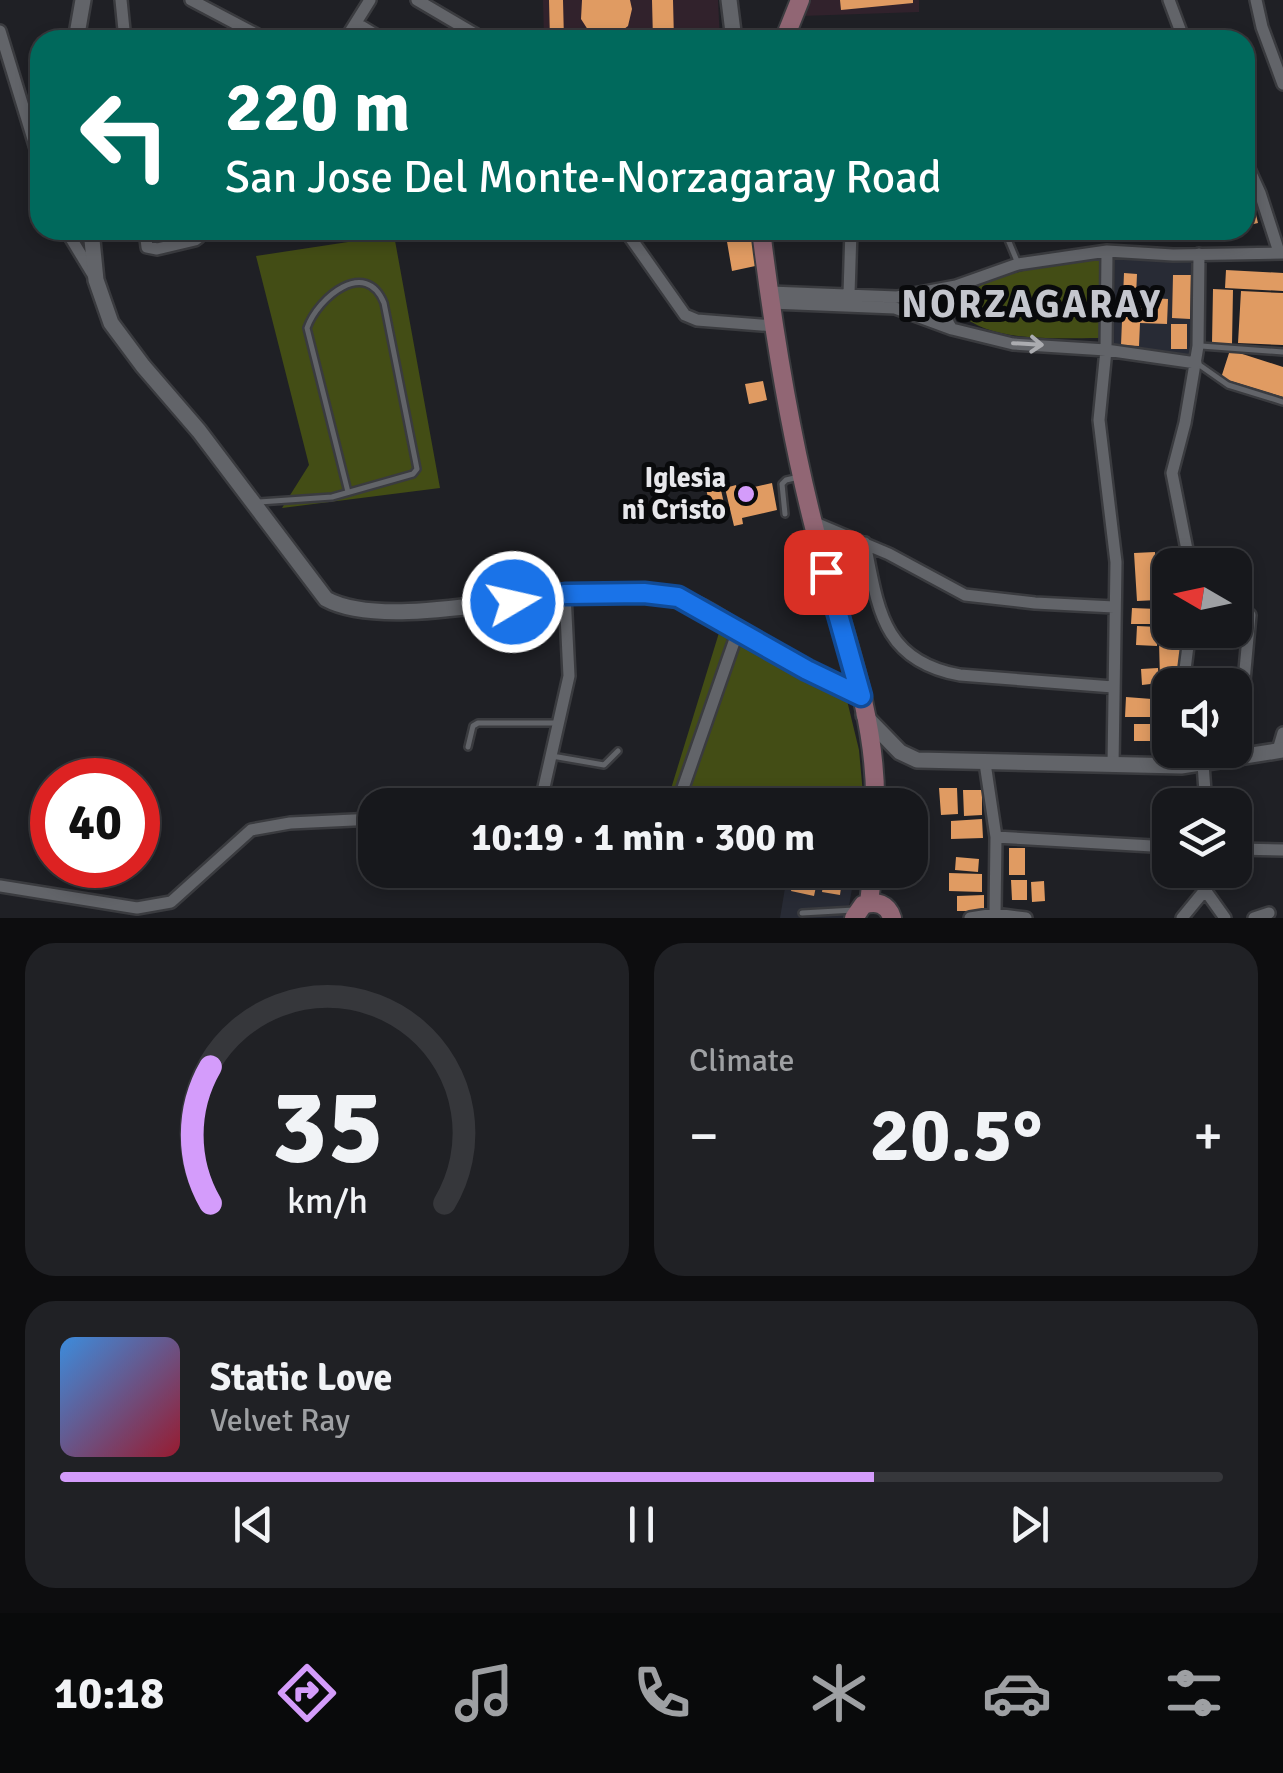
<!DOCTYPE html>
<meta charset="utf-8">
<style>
body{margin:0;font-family:Signika,sans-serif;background:#202125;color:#f1f3f6;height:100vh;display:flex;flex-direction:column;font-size:38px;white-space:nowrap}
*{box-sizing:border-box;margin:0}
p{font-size:32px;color:#9ea0a3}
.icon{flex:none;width:55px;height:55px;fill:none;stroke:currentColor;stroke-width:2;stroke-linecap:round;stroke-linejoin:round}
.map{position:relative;height:918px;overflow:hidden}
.details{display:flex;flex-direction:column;gap:25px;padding:25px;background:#0d0d0f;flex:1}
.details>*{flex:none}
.guide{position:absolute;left:30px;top:30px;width:1225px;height:210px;border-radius:30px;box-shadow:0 5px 15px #0003,0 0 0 2px #36373b;background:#00695c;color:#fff;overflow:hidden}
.needle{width:65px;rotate:279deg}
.controls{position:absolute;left:1152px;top:548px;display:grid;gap:20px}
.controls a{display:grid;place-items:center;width:100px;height:100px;border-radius:20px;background:#17181c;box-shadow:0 5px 15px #0003,0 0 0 2px #36373b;font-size:50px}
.speed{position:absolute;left:30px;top:758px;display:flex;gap:20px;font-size:50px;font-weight:700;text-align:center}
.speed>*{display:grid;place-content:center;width:130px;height:130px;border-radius:50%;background:#17181c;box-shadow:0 5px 15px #0003,0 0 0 2px #36373b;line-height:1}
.speed .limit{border:15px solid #d22;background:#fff;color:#111}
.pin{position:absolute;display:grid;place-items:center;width:85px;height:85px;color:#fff;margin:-42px;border-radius:20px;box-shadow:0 5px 15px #0006}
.me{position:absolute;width:110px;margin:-55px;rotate:81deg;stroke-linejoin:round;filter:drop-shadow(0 0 8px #0008)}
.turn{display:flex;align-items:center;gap:35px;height:210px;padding:0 30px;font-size:45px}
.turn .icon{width:130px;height:130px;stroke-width:2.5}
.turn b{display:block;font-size:70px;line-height:85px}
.big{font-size:75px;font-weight:700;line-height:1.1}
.details .tile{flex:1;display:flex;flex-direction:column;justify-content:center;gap:15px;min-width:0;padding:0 35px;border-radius:30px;background:#202125}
.details .dial{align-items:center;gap:0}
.dial svg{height:260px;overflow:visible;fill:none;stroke:#36373b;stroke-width:7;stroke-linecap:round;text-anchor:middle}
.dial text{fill:#f1f3f6;stroke:none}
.song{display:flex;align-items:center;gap:30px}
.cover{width:120px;height:120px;border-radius:15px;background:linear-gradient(135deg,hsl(210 70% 55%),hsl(350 70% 35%))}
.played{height:10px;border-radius:5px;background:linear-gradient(90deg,#d49cfb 70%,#36373b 70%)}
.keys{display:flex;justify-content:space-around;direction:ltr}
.heat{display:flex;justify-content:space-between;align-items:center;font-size:55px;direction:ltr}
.details .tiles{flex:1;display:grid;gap:25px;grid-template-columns:1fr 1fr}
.tile:last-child{grid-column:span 2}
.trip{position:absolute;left:358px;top:788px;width:570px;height:100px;border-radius:30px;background:#17181c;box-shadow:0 5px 15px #0003,0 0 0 2px #36373b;font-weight:700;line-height:100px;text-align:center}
.menu{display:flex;height:160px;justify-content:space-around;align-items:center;background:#090a0b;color:#9ea0a3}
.menu .icon{width:70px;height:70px}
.menu .selected{color:#d49cfb}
.menu b{font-size:45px;color:#f1f3f6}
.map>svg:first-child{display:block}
.built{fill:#282b35}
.education{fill:#31222c}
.green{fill:#434d15}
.building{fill:#e09b62}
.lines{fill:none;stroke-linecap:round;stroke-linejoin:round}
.lane-casing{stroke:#3a3b3f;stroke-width:10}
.street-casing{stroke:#3a3b3f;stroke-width:16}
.secondary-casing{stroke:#3a3b3f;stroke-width:20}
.primary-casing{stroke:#3a3b3f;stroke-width:22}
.lane{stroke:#626469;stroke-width:5}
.street{stroke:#626469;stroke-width:11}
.secondary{stroke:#626469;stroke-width:15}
.primary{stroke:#916674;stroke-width:18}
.oneway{stroke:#abacb0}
.route-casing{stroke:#114b97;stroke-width:25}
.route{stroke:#1a73e8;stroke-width:18}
.poi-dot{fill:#d49cfb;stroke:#090a0c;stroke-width:4}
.labels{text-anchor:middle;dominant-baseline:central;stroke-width:10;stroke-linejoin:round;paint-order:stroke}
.poi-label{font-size:28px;font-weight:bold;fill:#e7e7eb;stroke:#090a0c;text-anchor:end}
.district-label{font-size:38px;font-weight:bold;letter-spacing:2.5px;fill:#c4c6cd;stroke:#090a0c}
</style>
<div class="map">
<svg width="1283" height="918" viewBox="0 0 1283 918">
<rect width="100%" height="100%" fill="#1f2025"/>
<!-- built -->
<path class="built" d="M1115,257L1194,258L1193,355L1114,348Z
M788,870L855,871L847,918H780Z"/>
<!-- education -->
<path class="education" d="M543,0H718L720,40H544Z
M806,0H919V12L801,16Z"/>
<!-- green -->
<path class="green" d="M394,235L440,488L282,508L309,465L256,256Z
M1105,257L1099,338C1058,338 989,343 960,313L968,293L992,279L1027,270Z
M722,623L845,692L859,750L864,805H666Z"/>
<!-- building -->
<path class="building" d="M549,0H563L564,40H550Z
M582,0H630L632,9L628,26L615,36H598L590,33L581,19Z
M652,0H673L674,40H653Z
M840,0H913V3L841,10Z
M1250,189L1258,223L1245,226V190Z
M725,230H755L760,265L732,271Z
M1226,270L1283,273V291L1225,288Z
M1124,273L1137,274L1136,297L1168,299L1167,324L1140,323L1139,346L1121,345Z
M1173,275H1191L1190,319L1172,318Z
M1213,289L1233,290L1232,344L1212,343Z
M1241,291L1283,293V345L1238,343Z
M1171,324H1187V349H1171Z
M1230,350L1283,367V397L1221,378Z
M763,381L767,400L749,404L745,384Z
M717,472L725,508L711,511L703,475Z
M772,483L777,510L742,518L743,524L734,526L725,488L736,485L737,491Z
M1155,552L1158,600L1137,601L1134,553Z
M1132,608L1158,609V624H1131Z
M1137,626L1158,627L1157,646L1136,645Z
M1159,642H1181L1182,678L1160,679Z
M1158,668L1159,683L1142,685L1141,669Z
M1166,694H1170V715L1163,713Z
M1126,697L1152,699L1150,717H1125Z
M1153,718L1170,720V751L1150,746Z
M1134,724H1150V741H1134Z
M939,788H957L958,814L941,815Z
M963,790H982V815L964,816Z
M982,819L983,838L951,839V821Z
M1009,848H1025V875H1009Z
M956,857L979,859L978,872L955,870Z
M949,873L982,874V892L949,891Z
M794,877L817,882L814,896L791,891Z
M824,878L842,880L840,895L822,892Z
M1011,880H1027V900H1012Z
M1044,881L1045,901L1032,902L1031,882Z
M984,895V911H957V896Z"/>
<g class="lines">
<!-- lane casing -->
<g class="lane-casing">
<path id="lane" d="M1004,230L1017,261
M1201,346L1283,352
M1198,364L1228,385L1283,402
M259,502L332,497L413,474L417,469L384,303C366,258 318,297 307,328L348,492
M785,514L782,484L786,480L799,477
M468,747L473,726L478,723H556
M552,756L604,765L618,751
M801,870L867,880
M802,913L854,910"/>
</g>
<!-- street casing -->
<g class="street-casing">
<path id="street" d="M121,0L125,40
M191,0L267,40
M417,0L485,40
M1169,0L1184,40
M1256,0L1262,27L1283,84
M356,23L384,40
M0,31L40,162
M345,40L370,0
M1245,160L1260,193L1279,252
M66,230L95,278
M145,230L147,247L157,249L195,240L199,237L200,230
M625,230L685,315L697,320L775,326
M1107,251L1106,350L1099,420L1116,562L1113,766
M770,292L897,297L956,286L1018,264L1107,251L1173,255L1283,253
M849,294L851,230
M771,303L895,308L952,329L1013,344L1106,350L1196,363
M952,329C940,313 946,302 956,286
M813,522L889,554L965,595L1035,603L1114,607
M865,543C878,608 882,661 960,675L1113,687
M1190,565L1172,473L1185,423L1198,346L1199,254
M1183,685L1190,630
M1278,750L1283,733
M1237,758L1250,615
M985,763L996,837L995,914
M1203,764L1206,805
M1181,766V750
M540,805L569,676L565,594
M677,805L734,642L745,635
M996,837L1170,847
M1235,849L1283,850
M0,886L137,908L171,902L251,830L290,823L375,819
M1205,890L1225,918
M970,918L995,914L1026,918
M1182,918L1205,890L1207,870
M1254,918L1269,913"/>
</g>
<!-- secondary casing -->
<g class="secondary-casing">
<path id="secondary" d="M729,0L734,40
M76,40L83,0
M91,230L96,280L111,323L143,366L199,431L326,599C379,628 503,599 563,595C595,592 631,590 663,594C700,599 733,628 765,647C796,664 828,680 861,696
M864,715L900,752L917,760L1181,766L1283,750"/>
</g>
<!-- primary casing -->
<g class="primary-casing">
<path id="primary" d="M784,40L800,0
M761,230C773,328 789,428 813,523C836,614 877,709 875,805
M869,902L873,870
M854,918L863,905C876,900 888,904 892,918"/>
</g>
<!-- lane -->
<use href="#lane" class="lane"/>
<!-- street -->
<use href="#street" class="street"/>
<!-- secondary -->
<use href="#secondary" class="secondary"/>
<!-- primary -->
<use href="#primary" class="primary"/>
</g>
<!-- one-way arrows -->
<defs><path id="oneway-shaft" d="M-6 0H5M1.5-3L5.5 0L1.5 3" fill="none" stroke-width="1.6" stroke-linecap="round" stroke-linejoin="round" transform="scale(2.5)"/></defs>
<use class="oneway" href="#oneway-shaft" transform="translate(1028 344) rotate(3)"/>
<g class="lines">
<!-- route casing -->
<g class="route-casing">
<path id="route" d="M513,602L565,594L644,593L678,597L807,670L861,696L826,572"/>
</g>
<!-- route -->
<use href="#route" class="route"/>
</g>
<!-- markers -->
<circle class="poi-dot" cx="746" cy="494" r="10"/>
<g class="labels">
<!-- poi labels -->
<g class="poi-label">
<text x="726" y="478">Iglesia<tspan x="726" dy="32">ni Cristo</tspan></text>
</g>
<!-- district labels -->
<g class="district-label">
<text x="1032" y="304">NORZAGARAY</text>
</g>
</g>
</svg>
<div class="controls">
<a><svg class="needle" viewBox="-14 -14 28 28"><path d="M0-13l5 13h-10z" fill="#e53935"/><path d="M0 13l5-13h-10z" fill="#9ea0a3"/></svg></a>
<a><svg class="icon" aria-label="sound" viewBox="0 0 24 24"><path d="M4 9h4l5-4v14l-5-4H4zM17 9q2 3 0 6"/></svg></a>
<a><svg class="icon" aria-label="layers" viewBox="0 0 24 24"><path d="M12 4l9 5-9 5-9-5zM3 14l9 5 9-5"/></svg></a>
</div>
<div class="speed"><div class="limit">40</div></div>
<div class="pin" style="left:826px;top:572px;background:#d93025"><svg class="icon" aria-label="arrive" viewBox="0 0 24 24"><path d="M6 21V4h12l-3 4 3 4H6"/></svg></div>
<svg class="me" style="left:513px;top:602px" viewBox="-20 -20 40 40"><circle r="17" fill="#1a73e8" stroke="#fff" stroke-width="3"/><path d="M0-11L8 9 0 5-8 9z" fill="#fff"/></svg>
<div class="trip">10:19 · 1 min · 300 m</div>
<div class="guide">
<div class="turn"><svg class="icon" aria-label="left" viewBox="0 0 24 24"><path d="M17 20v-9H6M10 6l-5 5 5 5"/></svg><div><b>220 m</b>San Jose Del Monte-Norzagaray Road</div></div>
</div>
</div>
<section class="details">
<div class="tiles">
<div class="tile dial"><svg viewBox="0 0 100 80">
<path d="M14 69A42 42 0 1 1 86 69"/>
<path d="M14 69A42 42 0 0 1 14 27" stroke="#d49cfb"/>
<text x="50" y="56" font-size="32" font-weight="700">35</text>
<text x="50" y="72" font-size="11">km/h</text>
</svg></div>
<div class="tile"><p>Climate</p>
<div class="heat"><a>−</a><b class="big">20.5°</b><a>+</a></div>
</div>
<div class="tile">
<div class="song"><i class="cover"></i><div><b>Static Love</b><p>Velvet Ray</p></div></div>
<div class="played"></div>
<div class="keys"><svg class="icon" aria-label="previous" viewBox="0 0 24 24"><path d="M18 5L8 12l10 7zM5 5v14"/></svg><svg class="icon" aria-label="pause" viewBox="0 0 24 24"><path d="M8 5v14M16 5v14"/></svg><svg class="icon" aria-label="next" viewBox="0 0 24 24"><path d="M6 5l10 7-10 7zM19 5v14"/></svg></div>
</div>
</div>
</section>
<nav class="menu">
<b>10:18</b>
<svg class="icon selected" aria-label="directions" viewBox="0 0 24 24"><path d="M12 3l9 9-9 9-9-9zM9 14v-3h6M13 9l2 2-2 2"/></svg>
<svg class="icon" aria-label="music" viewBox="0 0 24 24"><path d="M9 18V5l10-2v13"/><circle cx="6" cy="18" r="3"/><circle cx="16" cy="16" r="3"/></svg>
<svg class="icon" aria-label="phone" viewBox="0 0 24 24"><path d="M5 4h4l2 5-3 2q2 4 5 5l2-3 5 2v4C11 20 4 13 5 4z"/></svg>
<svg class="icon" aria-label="climate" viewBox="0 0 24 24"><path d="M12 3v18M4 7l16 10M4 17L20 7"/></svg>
<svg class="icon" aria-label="car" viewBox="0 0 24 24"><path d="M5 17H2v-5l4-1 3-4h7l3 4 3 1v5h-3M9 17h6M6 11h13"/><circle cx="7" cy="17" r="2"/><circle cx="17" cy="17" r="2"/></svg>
<svg class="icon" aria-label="filters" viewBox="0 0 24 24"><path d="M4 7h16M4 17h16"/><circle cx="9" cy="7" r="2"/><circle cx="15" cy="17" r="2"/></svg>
</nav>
